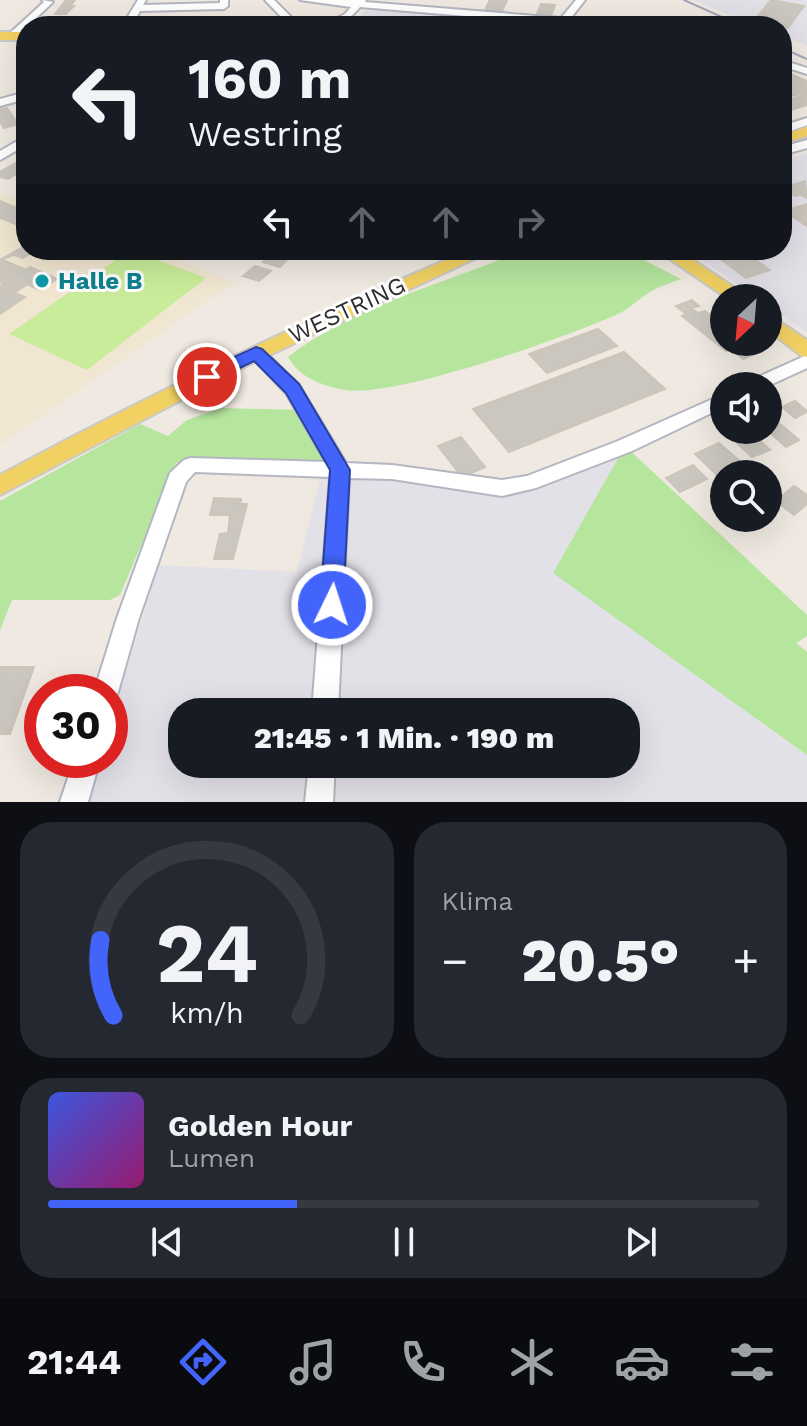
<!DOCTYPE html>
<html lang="de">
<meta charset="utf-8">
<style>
body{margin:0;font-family:"Work Sans",sans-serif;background:#242831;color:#f1f3f6;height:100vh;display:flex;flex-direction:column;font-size:30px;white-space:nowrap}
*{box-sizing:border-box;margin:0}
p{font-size:26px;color:#9ea1a6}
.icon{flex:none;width:44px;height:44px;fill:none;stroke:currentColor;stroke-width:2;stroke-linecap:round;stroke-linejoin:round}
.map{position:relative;height:802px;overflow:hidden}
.sheet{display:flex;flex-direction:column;gap:20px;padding:20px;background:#0d0f14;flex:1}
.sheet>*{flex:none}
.top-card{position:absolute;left:16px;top:16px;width:776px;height:244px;border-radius:32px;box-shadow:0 8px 32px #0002;background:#171b24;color:#f1f3f6;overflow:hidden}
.needle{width:52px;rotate:206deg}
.buttons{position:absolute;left:710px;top:284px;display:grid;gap:16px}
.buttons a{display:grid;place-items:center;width:72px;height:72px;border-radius:50%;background:#171b24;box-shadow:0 8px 32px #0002;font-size:40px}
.speed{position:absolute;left:24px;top:674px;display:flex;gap:16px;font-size:40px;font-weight:700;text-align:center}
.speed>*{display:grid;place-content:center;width:104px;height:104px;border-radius:50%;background:#171b24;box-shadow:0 8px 32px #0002;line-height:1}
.speed .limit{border:12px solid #d22;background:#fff;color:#111}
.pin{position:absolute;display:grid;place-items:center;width:68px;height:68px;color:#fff;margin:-34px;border:4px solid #fff;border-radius:50%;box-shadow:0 2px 8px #0007}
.me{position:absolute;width:88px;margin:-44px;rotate:4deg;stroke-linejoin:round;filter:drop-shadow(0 0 6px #0008)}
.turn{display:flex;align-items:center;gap:28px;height:168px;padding:0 40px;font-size:36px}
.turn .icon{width:104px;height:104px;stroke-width:2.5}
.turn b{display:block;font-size:56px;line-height:68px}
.lanes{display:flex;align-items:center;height:76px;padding:0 40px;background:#0003;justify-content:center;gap:40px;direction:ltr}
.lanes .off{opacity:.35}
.big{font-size:60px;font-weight:800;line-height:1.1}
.sheet .widget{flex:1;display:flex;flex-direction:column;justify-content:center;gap:12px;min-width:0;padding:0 28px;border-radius:32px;background:#242831}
.sheet .dial{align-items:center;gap:0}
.dial svg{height:208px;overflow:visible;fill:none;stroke:#363941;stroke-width:7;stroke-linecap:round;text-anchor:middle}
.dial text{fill:#f1f3f6;stroke:none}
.song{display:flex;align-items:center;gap:24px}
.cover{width:96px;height:96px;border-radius:12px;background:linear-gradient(135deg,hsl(230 70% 55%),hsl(320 70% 35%))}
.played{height:8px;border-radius:4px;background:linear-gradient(90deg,#4264fb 35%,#363941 35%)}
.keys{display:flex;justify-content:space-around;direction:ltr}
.heat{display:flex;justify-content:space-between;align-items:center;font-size:44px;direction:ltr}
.sheet .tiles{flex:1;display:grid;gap:20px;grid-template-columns:1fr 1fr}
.widget:last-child{grid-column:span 2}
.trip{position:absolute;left:168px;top:698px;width:472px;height:80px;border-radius:32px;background:#171b24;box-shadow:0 8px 32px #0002;font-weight:800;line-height:80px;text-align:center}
.dock{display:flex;height:128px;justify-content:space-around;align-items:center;background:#090b0e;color:#9ea1a6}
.dock .icon{width:56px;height:56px}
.dock .current{color:#4264fb}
.dock b{font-size:36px;color:#f1f3f6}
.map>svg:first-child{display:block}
.industrial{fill:#e3e1e8;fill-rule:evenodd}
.education{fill:#f0e6d1}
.green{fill:#b6e59e}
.pitch{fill:#c9ec9a}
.building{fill:#cbc7bf;stroke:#cbc5ba;stroke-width:2}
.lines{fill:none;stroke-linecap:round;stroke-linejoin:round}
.minor-casing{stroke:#b4b7c1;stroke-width:4}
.major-casing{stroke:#c9c9c9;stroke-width:4}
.minor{fill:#fff;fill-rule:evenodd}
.major{fill:#f2d163;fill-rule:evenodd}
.rail{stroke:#a3a6b8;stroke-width:2}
.route{fill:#4264fb;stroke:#2b41a3;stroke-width:2}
.culture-dot{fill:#0f9aa8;stroke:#fff;stroke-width:3}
.labels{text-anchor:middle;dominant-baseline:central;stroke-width:6;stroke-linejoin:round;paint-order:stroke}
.culture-label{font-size:24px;font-weight:bold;fill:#0d838f;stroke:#fff;text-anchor:start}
.street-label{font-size:24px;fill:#2e2e2e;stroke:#fff}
</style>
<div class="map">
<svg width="807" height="802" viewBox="0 0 807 802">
<rect width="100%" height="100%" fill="#efe9e1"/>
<!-- industrial -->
<path class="industrial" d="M692,0H807V46L782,36V26H757Z
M372,6L599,26L347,25Z
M807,153V333L768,305V298H758L686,250H782V161Z
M625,446L759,722L807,755V802H87L99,760H110V723L159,565L297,572L322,471L490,485L566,469ZM182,712H626V764H182Z"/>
<!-- education -->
<path class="education" d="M0,193L26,203V250H151L234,282L0,445Z"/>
<!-- green -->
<path class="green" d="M524,250H624L681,279C670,283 657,287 647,294C639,299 631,307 622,312C571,336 396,398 345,390C322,386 299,377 288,357C356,305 446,283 524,250Z
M222,408L299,410L328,461L208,459L176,463L120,595L110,600H12L0,630V501L140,424L168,436L187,420Z
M625,446L807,615V636L796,643L807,652V755L553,573Z"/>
<!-- pitch -->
<path class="pitch" d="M130,250L206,278L87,370L9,334Z"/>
<!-- building -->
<path class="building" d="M66,0H75L70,6H74L66,14H55Z
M490,0H507L502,11L485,10Z
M771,0L804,6L788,28L753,22Z
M541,4L555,5L551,16L537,14Z
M486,19L515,22L513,26H484Z
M782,70L807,81V92L792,96L782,92Z
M807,94V105L782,113V102Z
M7,108L18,124L4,128L0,122V109Z
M26,157V168L8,179L0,177V172Z
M805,181L807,198L801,195L795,196L782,188Z
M0,201L26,212L8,221L0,218Z
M807,204V226L784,211Z
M26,212V229L8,221Z
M26,245V250H36L23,258L14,255L2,259Z
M725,250H741L770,270L746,278L714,254Z
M275,251L291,255L280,267L263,262Z
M0,259L5,261L17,266L0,277Z
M17,266L26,270L4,284L0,282V277Z
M255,266L271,271L259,281L243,276Z
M30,267L44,273L14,293L10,291L0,297V286Z
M44,273L57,279L40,290L27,284Z
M10,291L25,297L0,314V297Z
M692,300L699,306L691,308L698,313L705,311L724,326V342H744L742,343L755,354L743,359L731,349L726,351L682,316L686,314L676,306Z
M598,329L617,346L547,373L529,354Z
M624,352L665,389L509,452L473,409Z
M795,401L807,411V412L795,418L782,407Z
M780,424L799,440L786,447L767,430Z
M755,436L770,450L752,457L737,443Z
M461,437L485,467L462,477L438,446Z
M719,443L743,464L718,476L695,454Z
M693,465L707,479L680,492L666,478Z
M794,486L807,495V504L794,515L776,501Z
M214,498L241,499L240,504H247L233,559H214L220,534L228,533L230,515H210Z
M0,667H34L10,734H0Z"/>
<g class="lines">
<!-- minor casing -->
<g class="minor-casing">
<path id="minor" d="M42,0L53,2L15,38H9V34L44,2Z
M138,0H146L143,5L220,3V0H228V6L224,9L140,11L132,26H122Z
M265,0H274L300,26H290Z
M300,0H366L365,2L561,18L576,0H585L570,19L624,26H585L360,7C349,20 339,26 322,26L345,14L351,7Z
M782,60L807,68V74L782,66Z
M26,92V99L0,106V99Z
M807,118V125L782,134V126Z
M26,136V145L0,160V151Z
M807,140V148L782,155V147Z
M256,347L262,349L299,385L346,463L392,465L502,480L527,476L618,441L724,394V407L632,451L536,488L502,496L392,479L349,478L338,712H312L330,477L195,472L186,482L139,618L118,692L115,700L110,702V692H94L117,618L170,473L184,460L191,458L326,462L286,393L248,353Z
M807,355V368L768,386H744L747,382Z
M74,760H100L88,802H60Z
M309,764H335L333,802H305Z"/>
</g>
<!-- major casing -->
<g class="major-casing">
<path id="major" d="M0,32H26V40H0Z
M807,127V136L782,144V135Z
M469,250H493L246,366L0,495V475C153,393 309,318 469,250Z
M657,250H678L750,298H727Z
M768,314L807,340V357L800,355L768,330Z"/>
</g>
<!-- minor -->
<use href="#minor" class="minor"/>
<!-- major -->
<use href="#major" class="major"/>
<!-- rail -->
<path class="rail" d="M684,0L742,26
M782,48L807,59"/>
</g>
<!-- route -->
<path class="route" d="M256,347L262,349L299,384L350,470L343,605L340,612L332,615L324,612L320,605L330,470L286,393L254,361L213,381L207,383L198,377L201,372Z"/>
<!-- markers -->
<circle class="culture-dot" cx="42" cy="281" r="8"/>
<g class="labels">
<!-- culture labels -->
<g class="culture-label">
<text x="58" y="281">Halle B</text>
</g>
<!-- street labels -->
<g class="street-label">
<text transform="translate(347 310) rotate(-25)">WESTRING</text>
</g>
</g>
</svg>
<div class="buttons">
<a><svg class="needle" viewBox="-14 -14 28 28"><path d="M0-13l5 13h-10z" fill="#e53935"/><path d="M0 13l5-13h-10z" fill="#9ea1a6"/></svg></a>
<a><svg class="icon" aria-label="sound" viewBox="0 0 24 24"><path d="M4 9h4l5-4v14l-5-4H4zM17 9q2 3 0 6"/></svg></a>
<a><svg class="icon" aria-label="search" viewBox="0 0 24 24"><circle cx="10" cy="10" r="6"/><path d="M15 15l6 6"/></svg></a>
</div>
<div class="speed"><div class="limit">30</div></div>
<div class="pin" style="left:207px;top:377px;background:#d93025"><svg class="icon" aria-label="arrive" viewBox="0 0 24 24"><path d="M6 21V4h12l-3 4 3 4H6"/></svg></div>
<svg class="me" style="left:332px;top:605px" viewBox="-20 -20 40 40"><circle r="17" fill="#4264fb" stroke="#fff" stroke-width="3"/><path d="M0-11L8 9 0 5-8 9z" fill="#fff"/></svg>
<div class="trip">21:45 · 1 Min. · 190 m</div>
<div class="top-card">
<div class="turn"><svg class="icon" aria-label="left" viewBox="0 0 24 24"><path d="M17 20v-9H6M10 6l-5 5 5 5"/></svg><div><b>160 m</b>Westring</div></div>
<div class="lanes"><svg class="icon" aria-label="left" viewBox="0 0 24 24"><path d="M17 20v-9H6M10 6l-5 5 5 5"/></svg><svg class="icon off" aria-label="ahead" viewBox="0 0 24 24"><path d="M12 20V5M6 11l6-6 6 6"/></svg><svg class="icon off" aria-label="ahead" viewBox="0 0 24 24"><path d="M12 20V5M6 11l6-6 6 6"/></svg><svg class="icon off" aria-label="right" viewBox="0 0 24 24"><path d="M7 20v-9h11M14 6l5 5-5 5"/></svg></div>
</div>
</div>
<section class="sheet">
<div class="tiles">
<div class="widget dial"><svg viewBox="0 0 100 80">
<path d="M14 69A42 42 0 1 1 86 69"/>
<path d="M14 69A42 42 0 0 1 9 40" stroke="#4264fb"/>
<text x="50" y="56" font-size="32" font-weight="700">24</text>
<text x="50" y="72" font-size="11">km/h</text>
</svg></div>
<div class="widget"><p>Klima</p>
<div class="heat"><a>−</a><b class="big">20.5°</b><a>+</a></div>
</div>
<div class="widget">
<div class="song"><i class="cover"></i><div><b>Golden Hour</b><p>Lumen</p></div></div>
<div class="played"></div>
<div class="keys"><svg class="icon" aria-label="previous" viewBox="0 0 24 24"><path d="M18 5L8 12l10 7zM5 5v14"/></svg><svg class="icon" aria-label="pause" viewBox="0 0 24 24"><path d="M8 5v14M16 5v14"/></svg><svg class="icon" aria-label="next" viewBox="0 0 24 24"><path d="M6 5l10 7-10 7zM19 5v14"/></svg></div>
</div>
</div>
</section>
<nav class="dock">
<b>21:44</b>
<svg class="icon current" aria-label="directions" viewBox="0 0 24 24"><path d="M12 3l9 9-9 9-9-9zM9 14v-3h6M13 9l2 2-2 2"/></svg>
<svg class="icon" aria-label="music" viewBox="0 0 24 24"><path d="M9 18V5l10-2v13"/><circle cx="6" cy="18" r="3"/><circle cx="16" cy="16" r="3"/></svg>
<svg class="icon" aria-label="phone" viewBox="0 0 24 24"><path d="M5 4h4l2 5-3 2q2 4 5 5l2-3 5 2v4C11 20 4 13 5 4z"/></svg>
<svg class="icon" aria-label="climate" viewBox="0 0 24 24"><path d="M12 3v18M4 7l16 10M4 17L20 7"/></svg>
<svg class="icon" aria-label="car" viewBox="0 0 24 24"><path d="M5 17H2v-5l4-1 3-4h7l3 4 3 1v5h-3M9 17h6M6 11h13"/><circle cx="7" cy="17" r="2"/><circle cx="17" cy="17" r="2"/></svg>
<svg class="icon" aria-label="filters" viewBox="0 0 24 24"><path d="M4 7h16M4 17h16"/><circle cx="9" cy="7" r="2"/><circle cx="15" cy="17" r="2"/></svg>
</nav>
